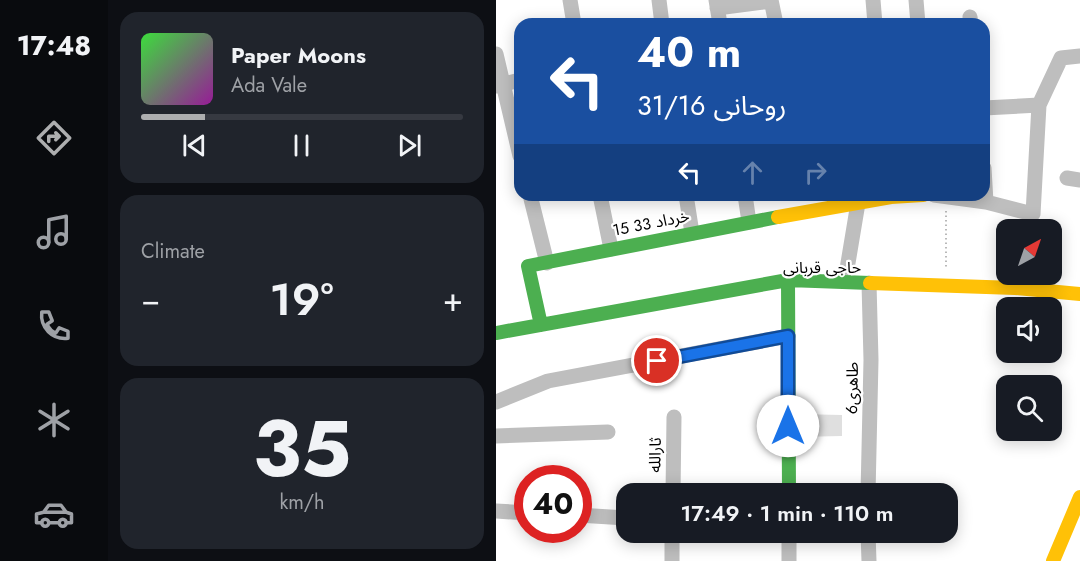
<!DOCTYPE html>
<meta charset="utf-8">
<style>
body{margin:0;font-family:Jost,"Noto Sans Arabic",sans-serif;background:#20242c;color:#f1f3f6;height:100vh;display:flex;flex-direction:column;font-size:22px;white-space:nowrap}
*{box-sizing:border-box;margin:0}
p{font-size:20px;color:#9ea1a6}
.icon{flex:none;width:33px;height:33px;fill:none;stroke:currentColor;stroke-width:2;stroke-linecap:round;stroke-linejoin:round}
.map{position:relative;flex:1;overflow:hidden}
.sheet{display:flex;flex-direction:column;gap:12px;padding:12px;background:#0d0f14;width:388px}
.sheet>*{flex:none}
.guide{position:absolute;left:18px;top:18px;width:476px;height:183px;border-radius:18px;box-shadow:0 3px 15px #0003;background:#1a4fa0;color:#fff;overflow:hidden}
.needle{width:39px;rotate:40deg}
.fabs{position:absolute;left:500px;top:219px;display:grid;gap:12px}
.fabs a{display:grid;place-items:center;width:66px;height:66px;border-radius:12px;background:#171b24;box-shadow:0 3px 15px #0003;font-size:30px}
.speed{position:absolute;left:18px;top:465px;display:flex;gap:12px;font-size:30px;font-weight:700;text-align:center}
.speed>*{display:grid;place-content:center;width:78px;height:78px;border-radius:50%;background:#171b24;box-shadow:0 3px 15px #0003;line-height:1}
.speed .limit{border:9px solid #d22;background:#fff;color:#111}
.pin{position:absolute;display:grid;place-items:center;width:51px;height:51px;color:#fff;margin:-26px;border:3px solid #fff;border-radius:50%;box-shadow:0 2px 6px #0007}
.me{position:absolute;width:66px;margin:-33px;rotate:0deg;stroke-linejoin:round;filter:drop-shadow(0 0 4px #0008)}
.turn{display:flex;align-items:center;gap:21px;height:126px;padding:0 24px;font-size:27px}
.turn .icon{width:78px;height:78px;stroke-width:2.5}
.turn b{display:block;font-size:42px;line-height:51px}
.lanes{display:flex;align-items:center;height:57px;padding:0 24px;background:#0003;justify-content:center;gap:30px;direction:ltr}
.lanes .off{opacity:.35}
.big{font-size:45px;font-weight:600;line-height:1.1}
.sheet .widget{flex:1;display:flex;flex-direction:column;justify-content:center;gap:9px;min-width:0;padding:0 21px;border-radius:18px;background:#20242c}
.sheet .dial{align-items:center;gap:0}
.dial b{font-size:78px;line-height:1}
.song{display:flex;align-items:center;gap:18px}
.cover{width:72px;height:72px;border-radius:9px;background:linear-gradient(135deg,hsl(120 70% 55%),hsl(300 70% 35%))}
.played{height:6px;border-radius:3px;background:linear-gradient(90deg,#adaeaf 20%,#363941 20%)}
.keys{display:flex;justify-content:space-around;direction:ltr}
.heat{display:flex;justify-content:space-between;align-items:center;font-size:33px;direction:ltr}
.trip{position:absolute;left:120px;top:483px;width:342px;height:60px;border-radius:18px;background:#171b24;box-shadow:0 3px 15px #0003;font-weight:600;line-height:60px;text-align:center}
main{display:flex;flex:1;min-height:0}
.tabs{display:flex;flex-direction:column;width:108px;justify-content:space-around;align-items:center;background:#090b0e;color:#9ea1a6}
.tabs .icon{width:42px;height:42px}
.tabs .selected{color:#adaeaf}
.tabs b{font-size:27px;color:#f1f3f6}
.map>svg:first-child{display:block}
.building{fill:#dfdfdf}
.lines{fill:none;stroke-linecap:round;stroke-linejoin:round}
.path{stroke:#b9b9b9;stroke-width:2;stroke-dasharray:1.5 3;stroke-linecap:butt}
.street{stroke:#bebebe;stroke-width:15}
.fast{stroke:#4caf50;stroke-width:14}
.slow{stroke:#ffc107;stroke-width:14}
.route-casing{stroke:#114b97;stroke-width:15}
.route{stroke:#1a73e8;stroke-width:10}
.labels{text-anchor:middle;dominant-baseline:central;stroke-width:4.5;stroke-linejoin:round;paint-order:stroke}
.street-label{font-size:16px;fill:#000;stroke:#fff}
</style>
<main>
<nav class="tabs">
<b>17:48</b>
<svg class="icon selected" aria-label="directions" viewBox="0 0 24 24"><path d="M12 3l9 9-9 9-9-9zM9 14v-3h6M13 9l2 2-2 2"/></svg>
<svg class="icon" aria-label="music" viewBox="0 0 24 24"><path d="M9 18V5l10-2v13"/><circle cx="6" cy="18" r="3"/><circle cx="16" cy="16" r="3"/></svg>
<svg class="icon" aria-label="phone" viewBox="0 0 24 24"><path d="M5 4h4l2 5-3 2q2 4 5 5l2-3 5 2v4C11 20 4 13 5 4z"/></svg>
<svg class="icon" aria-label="climate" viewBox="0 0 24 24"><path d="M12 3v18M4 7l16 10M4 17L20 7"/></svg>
<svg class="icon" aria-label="car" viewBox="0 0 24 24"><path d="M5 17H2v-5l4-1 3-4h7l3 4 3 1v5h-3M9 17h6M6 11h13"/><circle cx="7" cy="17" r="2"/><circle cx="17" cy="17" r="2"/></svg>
</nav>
<section class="sheet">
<div class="widget">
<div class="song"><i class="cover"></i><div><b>Paper Moons</b><p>Ada Vale</p></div></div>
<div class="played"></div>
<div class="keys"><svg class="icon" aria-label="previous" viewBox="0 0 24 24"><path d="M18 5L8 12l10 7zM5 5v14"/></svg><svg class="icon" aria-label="pause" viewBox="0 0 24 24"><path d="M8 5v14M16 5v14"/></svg><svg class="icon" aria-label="next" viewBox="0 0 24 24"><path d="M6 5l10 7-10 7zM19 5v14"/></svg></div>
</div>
<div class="widget"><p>Climate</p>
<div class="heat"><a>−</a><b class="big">19°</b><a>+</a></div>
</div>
<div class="widget dial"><b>35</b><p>km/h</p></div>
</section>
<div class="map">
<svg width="584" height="561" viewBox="0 0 584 561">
<rect width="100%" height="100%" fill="#fff"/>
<!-- building -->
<path class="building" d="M301,414L346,415V436L301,437Z"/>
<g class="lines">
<!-- path -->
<path class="path" d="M450,211V268"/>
<!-- street -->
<path class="street" d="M74,0L78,24
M163,0L166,24
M220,0L224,24
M275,0L280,24
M377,0L379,24
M420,0L422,24
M221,8L275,1
M474,17L475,24
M0,54L24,156
M0,86L24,80
M488,108L543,105
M488,168L490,202
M571,178L584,180
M34,195L51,263
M104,195L115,249
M190,195L196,233
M249,195L253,222
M438,195L490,202L537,214L543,105L565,58L584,56
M349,281L362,203
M0,402L52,381L292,336
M0,436L112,432
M177,494L178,417
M372,494L375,360L373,283
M0,511L32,513
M82,515L130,518
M293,532V561
M372,532L373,561
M176,561V532"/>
<!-- fast -->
<path class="fast" d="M292,280L293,494
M45,325L32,266L282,217
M0,333L292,280L374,283"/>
<!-- slow -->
<path class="slow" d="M282,217L395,197L427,195
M374,283L519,288L584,294
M557,561L584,497"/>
</g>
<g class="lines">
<!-- route casing -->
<g class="route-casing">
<path id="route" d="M161,361L292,336V426"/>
</g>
<!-- route -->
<use href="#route" class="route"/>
</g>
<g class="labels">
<!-- street labels -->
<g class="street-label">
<text transform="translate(155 223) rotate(-11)">15 خرداد 33</text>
<text x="326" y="267">حاجی قربانی</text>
<text transform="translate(356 388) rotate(-89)">طاهری6</text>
<text transform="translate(159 455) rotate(-89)">ثارالله</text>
</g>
</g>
</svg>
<div class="fabs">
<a><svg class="needle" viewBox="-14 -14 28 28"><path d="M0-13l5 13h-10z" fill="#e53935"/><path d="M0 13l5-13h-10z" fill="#9ea1a6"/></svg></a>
<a><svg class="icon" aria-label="sound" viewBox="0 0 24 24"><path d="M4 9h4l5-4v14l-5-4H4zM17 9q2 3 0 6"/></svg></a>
<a><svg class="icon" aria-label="search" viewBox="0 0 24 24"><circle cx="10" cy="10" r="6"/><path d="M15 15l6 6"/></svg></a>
</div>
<div class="speed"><div class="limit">40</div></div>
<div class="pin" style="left:161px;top:361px;background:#d93025"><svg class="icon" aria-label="arrive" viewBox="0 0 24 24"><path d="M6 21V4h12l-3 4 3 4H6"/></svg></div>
<svg class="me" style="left:292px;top:426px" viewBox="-20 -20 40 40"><circle r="19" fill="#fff"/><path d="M0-13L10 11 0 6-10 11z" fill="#1a73e8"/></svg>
<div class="trip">17:49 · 1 min · 110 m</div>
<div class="guide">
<div class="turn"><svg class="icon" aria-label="left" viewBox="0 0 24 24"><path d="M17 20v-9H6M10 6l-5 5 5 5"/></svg><div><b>40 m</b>روحانی 31/16</div></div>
<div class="lanes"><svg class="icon" aria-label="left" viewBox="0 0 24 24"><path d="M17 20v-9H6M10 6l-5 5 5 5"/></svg><svg class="icon off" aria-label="ahead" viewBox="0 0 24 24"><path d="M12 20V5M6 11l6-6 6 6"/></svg><svg class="icon off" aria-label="right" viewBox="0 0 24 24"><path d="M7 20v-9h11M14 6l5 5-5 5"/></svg></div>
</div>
</div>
</main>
